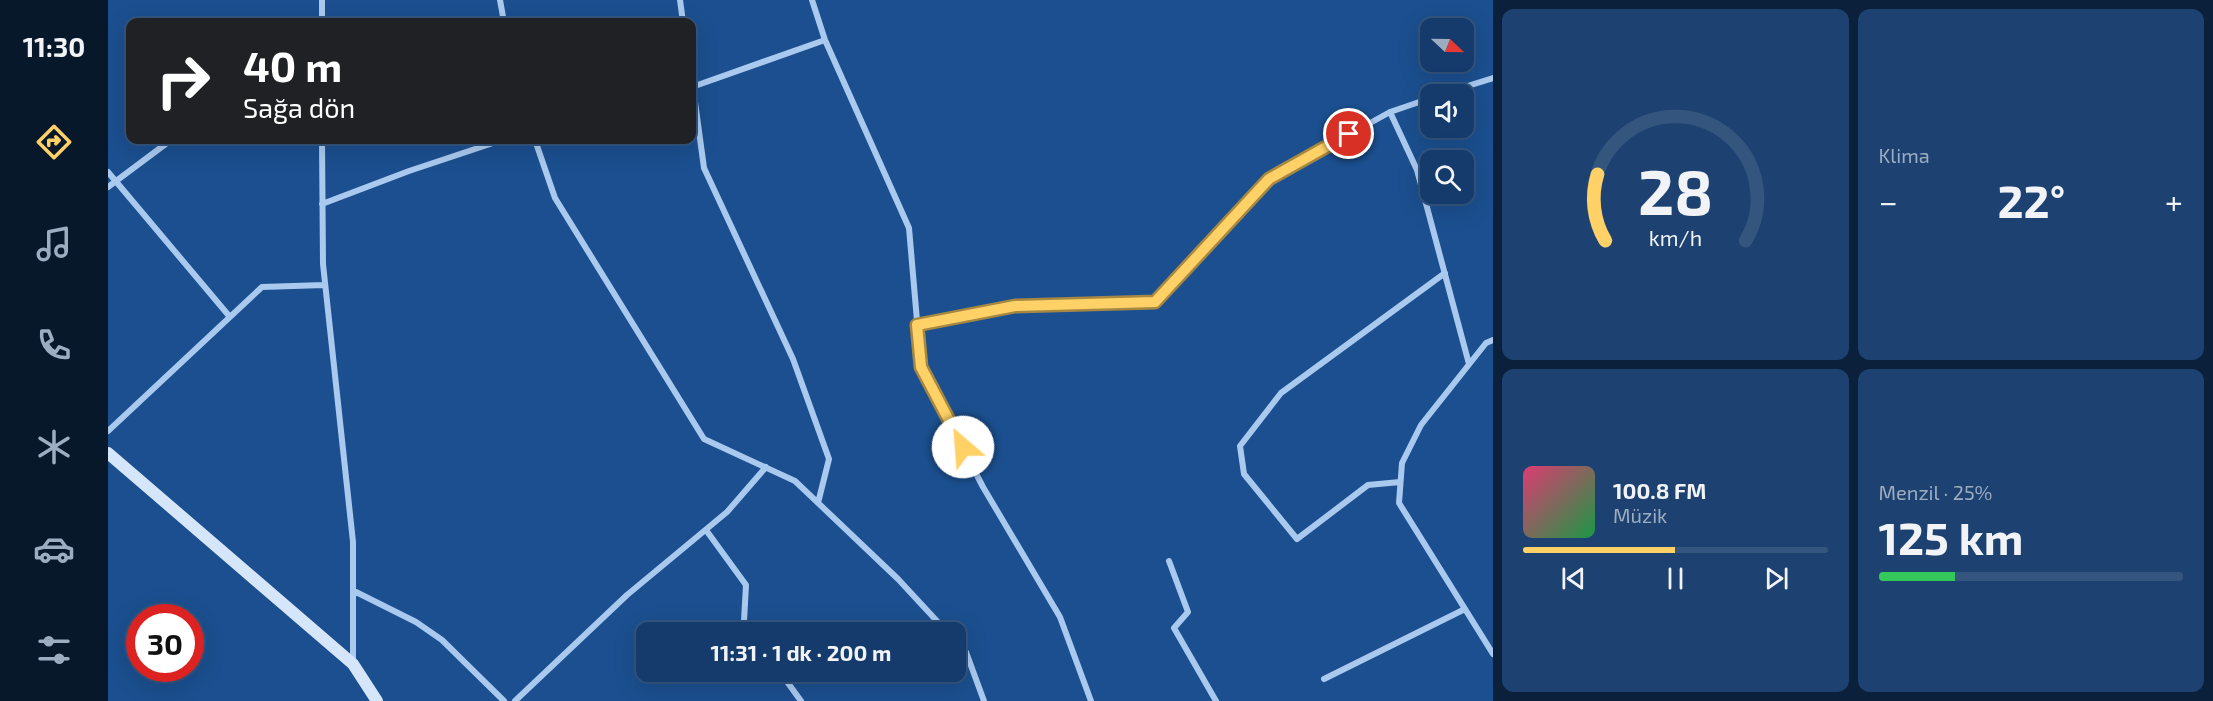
<!DOCTYPE html>
<html lang="tr">
<meta charset="utf-8">
<style>
body{margin:0;font-family:"Exo 2",sans-serif;background:#1d4271;color:#f1f3f6;height:100vh;display:flex;flex-direction:column;font-size:22px;white-space:nowrap}
*{box-sizing:border-box;margin:0}
p{font-size:20px;color:#9dadc1}
.icon{flex:none;width:33px;height:33px;fill:none;stroke:currentColor;stroke-width:2;stroke-linecap:round;stroke-linejoin:round}
.map{position:relative;flex:1;overflow:hidden}
.details{display:flex;flex-direction:column;gap:9px;padding:9px;background:#0b203b;width:720px}
.details>*{flex:none}
.hud{position:absolute;left:18px;top:18px;width:570px;height:126px;border-radius:12px;box-shadow:0 6px 24px #0002,0 0 0 2px #33557e;background:#202124;color:#fff;overflow:hidden}
.needle{width:39px;rotate:112deg}
.buttons{position:absolute;left:1312px;top:18px;display:grid;gap:12px}
.buttons a{display:grid;place-items:center;width:54px;height:54px;border-radius:12px;background:#143b6b;box-shadow:0 6px 24px #0002,0 0 0 2px #33557e;font-size:30px}
.speed{position:absolute;left:18px;top:604px;display:flex;gap:12px;font-size:30px;font-weight:700;text-align:center}
.speed>*{display:grid;place-content:center;width:78px;height:78px;border-radius:50%;background:#143b6b;box-shadow:0 6px 24px #0002,0 0 0 2px #33557e;line-height:1}
.speed .limit{border:9px solid #d22;background:#fff;color:#111}
.pin{position:absolute;display:grid;place-items:center;width:51px;height:51px;color:#fff;margin:-26px;border:3px solid #fff;border-radius:50%;box-shadow:0 2px 6px #0007}
.me{position:absolute;width:66px;margin:-33px;rotate:333deg;stroke-linejoin:round;filter:drop-shadow(0 0 4px #0008)}
.turn{display:flex;align-items:center;gap:21px;height:126px;padding:0 18px;font-size:27px}
.turn .icon{width:78px;height:78px;stroke-width:2.5}
.turn b{display:block;font-size:42px;line-height:51px}
.big{font-size:45px;font-weight:700;line-height:1.1}
.details .card{flex:1;display:flex;flex-direction:column;justify-content:center;gap:9px;min-width:0;padding:0 21px;border-radius:12px;background:#1d4271}
.details .dial{align-items:center;gap:0}
.dial svg{height:156px;overflow:visible;fill:none;stroke:#33557e;stroke-width:7;stroke-linecap:round;text-anchor:middle}
.dial text{fill:#f1f3f6;stroke:none}
.song{display:flex;align-items:center;gap:18px}
.cover{width:72px;height:72px;border-radius:9px;background:linear-gradient(135deg,hsl(340 70% 55%),hsl(140 70% 35%))}
.played{height:6px;border-radius:3px;background:linear-gradient(90deg,#ffd166 50%,#33557e 50%)}
.keys{display:flex;justify-content:space-around;direction:ltr}
.heat{display:flex;justify-content:space-between;align-items:center;font-size:33px;direction:ltr}
.charge{height:9px;border-radius:4px;background:linear-gradient(90deg,#34c759 25%,#33557e 0)}
.details .tiles{flex:1;display:grid;gap:9px;grid-template-columns:repeat(2,1fr)}
.trip{position:absolute;left:528px;top:622px;width:330px;height:60px;border-radius:12px;background:#143b6b;box-shadow:0 6px 24px #0002,0 0 0 2px #33557e;font-weight:700;line-height:60px;text-align:center}
main{display:flex;flex:1;min-height:0}
.menu{display:flex;flex-direction:column;width:108px;justify-content:space-around;align-items:center;background:#08182b;color:#9dadc1}
.menu .icon{width:42px;height:42px}
.menu .selected{color:#ffd166}
.menu b{font-size:27px;color:#f1f3f6}
.map>svg:first-child{display:block}
.lines{fill:none;stroke-linecap:round;stroke-linejoin:round}
.street{stroke:#a9c9ee;stroke-width:6}
.secondary{stroke:#d6e6fa;stroke-width:12}
.route-casing{stroke:#a68842;stroke-width:15}
.route{stroke:#ffd166;stroke-width:10}
</style>
<main>
<nav class="menu">
<b>11:30</b>
<svg class="icon selected" aria-label="directions" viewBox="0 0 24 24"><path d="M12 3l9 9-9 9-9-9zM9 14v-3h6M13 9l2 2-2 2"/></svg>
<svg class="icon" aria-label="music" viewBox="0 0 24 24"><path d="M9 18V5l10-2v13"/><circle cx="6" cy="18" r="3"/><circle cx="16" cy="16" r="3"/></svg>
<svg class="icon" aria-label="phone" viewBox="0 0 24 24"><path d="M5 4h4l2 5-3 2q2 4 5 5l2-3 5 2v4C11 20 4 13 5 4z"/></svg>
<svg class="icon" aria-label="climate" viewBox="0 0 24 24"><path d="M12 3v18M4 7l16 10M4 17L20 7"/></svg>
<svg class="icon" aria-label="car" viewBox="0 0 24 24"><path d="M5 17H2v-5l4-1 3-4h7l3 4 3 1v5h-3M9 17h6M6 11h13"/><circle cx="7" cy="17" r="2"/><circle cx="17" cy="17" r="2"/></svg>
<svg class="icon" aria-label="filters" viewBox="0 0 24 24"><path d="M4 7h16M4 17h16"/><circle cx="9" cy="7" r="2"/><circle cx="15" cy="17" r="2"/></svg>
</nav>
<div class="map">
<svg width="1385" height="701" viewBox="0 0 1385 701">
<rect width="100%" height="100%" fill="#1b4f8f"/>
<g class="lines">
<!-- street -->
<path class="street" d="M214,0V22
M392,0L396,22
M572,0L575,22
M704,0L717,40L801,228L813,367L875,487L952,617L983,701
M584,80L596,168L685,359L721,459L710,503
M584,87L717,40
M1334,94L1385,78
M1282,112L1309,170L1361,364
M214,140L215,264L245,542V662
M427,140L447,198L596,439L687,481L790,579L840,633
M0,172L122,317
M0,187L63,140
M214,204L301,171L394,140
M809,325L907,306L1047,302L1161,179L1282,112L1323,98
M1385,340L1378,343L1313,425L1294,463L1291,503L1385,654
M0,431L154,287L216,285
M1292,482L1260,485L1189,539L1136,474L1132,446L1173,393L1337,273
M598,530L638,585L636,621L644,633
M1061,561L1080,612L1066,628L1108,701
M246,591L308,622L334,640L396,701
M848,641L858,652L876,701
M672,672L693,701
M1216,679L1357,609
M407,701L519,595L619,512L658,467"/>
<!-- secondary -->
<path class="secondary" d="M0,453L245,664L269,701"/>
</g>
<g class="lines">
<!-- route casing -->
<g class="route-casing">
<path id="route" d="M855,447L813,367L809,325L907,306L1047,302L1161,179L1241,134"/>
</g>
<!-- route -->
<use href="#route" class="route"/>
</g>
</svg>
<div class="buttons">
<a><svg class="needle" viewBox="-14 -14 28 28"><path d="M0-13l5 13h-10z" fill="#e53935"/><path d="M0 13l5-13h-10z" fill="#9dadc1"/></svg></a>
<a><svg class="icon" aria-label="sound" viewBox="0 0 24 24"><path d="M4 9h4l5-4v14l-5-4H4zM17 9q2 3 0 6"/></svg></a>
<a><svg class="icon" aria-label="search" viewBox="0 0 24 24"><circle cx="10" cy="10" r="6"/><path d="M15 15l6 6"/></svg></a>
</div>
<div class="speed"><div class="limit">30</div></div>
<div class="pin" style="left:1241px;top:134px;background:#d93025"><svg class="icon" aria-label="arrive" viewBox="0 0 24 24"><path d="M6 21V4h12l-3 4 3 4H6"/></svg></div>
<svg class="me" style="left:855px;top:447px" viewBox="-20 -20 40 40"><circle r="19" fill="#fff"/><path d="M0-13L10 11 0 6-10 11z" fill="#ffd166"/></svg>
<div class="trip">11:31 · 1 dk · 200 m</div>
<div class="hud">
<div class="turn"><svg class="icon" aria-label="right" viewBox="0 0 24 24"><path d="M7 20v-9h11M14 6l5 5-5 5"/></svg><div><b>40 m</b>Sağa dön</div></div>
</div>
</div>
<section class="details">
<div class="tiles">
<div class="card dial"><svg viewBox="0 0 100 80">
<path d="M14 69A42 42 0 1 1 86 69"/>
<path d="M14 69A42 42 0 0 1 10 35" stroke="#ffd166"/>
<text x="50" y="56" font-size="32" font-weight="700">28</text>
<text x="50" y="72" font-size="11">km/h</text>
</svg></div>
<div class="card"><p>Klima</p>
<div class="heat"><a>−</a><b class="big">22°</b><a>+</a></div>
</div>
<div class="card">
<div class="song"><i class="cover"></i><div><b>100.8 FM</b><p>Müzik</p></div></div>
<div class="played"></div>
<div class="keys"><svg class="icon" aria-label="previous" viewBox="0 0 24 24"><path d="M18 5L8 12l10 7zM5 5v14"/></svg><svg class="icon" aria-label="pause" viewBox="0 0 24 24"><path d="M8 5v14M16 5v14"/></svg><svg class="icon" aria-label="next" viewBox="0 0 24 24"><path d="M6 5l10 7-10 7zM19 5v14"/></svg></div>
</div>
<div class="card"><p>Menzil · 25%</p><b class="big">125 km</b><div class="charge"></div></div>
</div>
</section>
</main>
